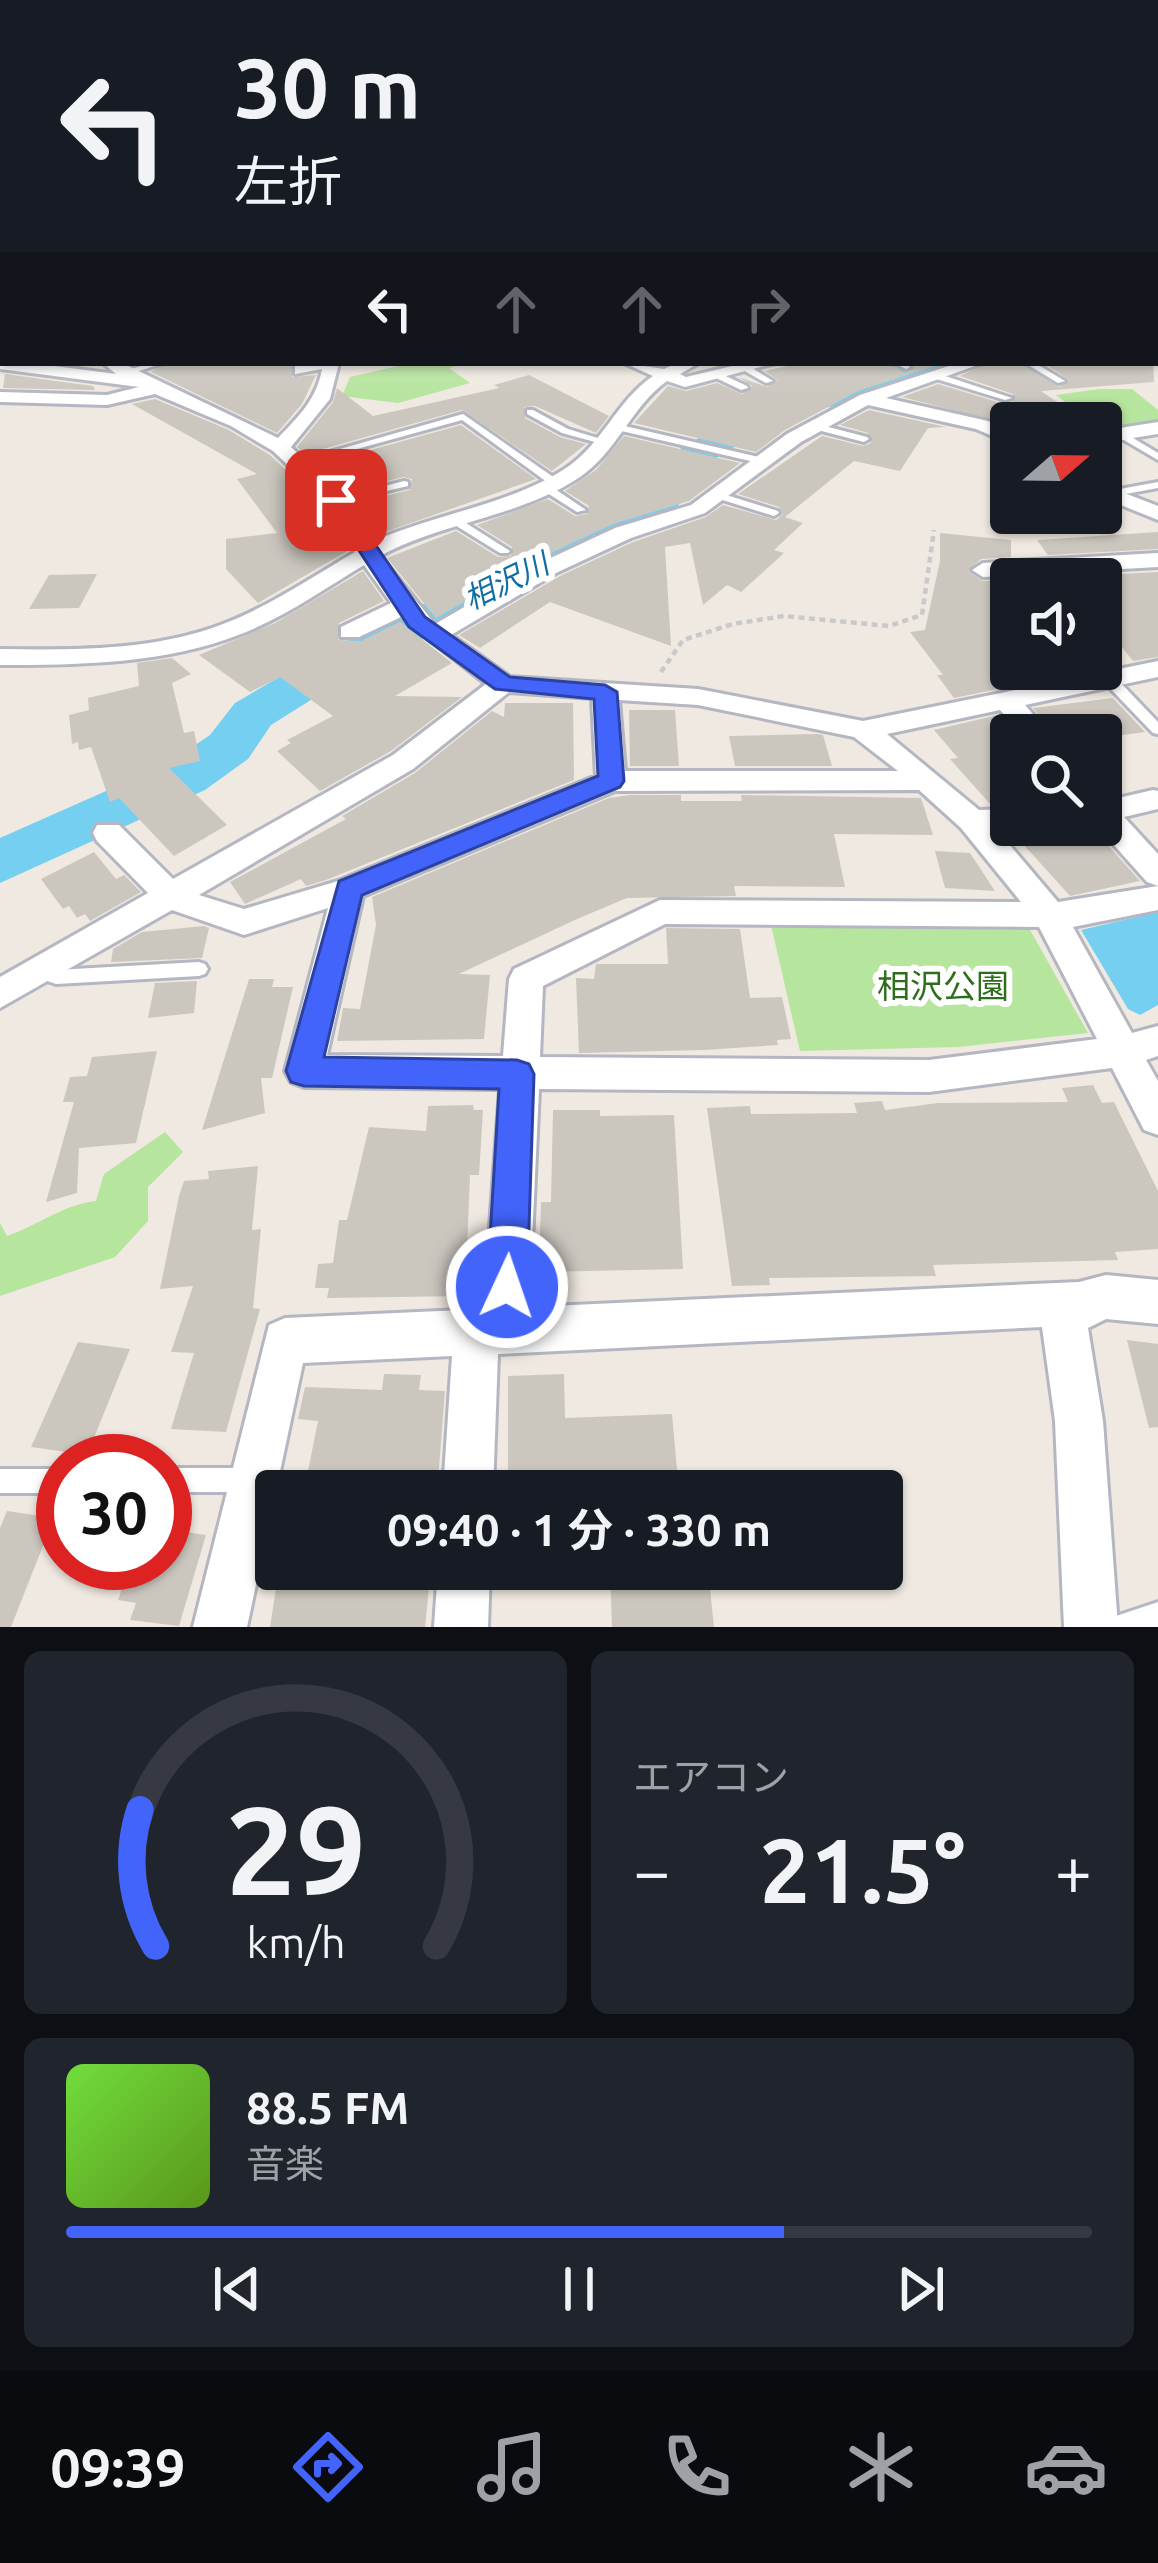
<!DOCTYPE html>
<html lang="ja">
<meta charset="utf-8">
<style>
body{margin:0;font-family:Ubuntu,"Noto Sans JP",sans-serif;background:#20242c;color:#f1f3f6;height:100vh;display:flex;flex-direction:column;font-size:45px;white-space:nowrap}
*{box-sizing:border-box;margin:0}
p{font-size:39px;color:#9ea1a6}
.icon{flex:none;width:66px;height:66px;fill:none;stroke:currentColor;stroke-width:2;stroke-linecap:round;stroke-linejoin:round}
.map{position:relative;height:1627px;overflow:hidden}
.sheet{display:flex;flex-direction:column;gap:24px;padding:24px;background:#0d0f14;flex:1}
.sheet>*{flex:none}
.banner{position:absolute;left:0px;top:0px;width:1158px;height:366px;box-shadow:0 3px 9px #0004;background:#171b24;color:#f1f3f6;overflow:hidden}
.needle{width:78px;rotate:70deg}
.fabs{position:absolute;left:990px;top:402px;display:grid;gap:24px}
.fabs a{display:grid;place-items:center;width:132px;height:132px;border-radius:12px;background:#171b24;box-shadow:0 3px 9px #0004;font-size:60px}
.speed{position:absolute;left:36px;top:1434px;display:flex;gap:24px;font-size:60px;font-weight:700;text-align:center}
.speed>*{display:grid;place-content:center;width:156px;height:156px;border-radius:50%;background:#171b24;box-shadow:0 3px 9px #0004;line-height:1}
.speed .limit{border:18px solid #d22;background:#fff;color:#111}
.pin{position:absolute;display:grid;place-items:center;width:102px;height:102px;color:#fff;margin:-51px;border-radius:24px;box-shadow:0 6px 18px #0006}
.me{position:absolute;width:132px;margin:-66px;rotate:3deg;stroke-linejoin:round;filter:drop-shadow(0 0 9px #0008)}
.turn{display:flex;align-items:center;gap:42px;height:252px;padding:0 36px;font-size:54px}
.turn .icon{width:156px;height:156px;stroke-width:2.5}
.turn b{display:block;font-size:84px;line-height:102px}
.lanes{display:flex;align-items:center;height:114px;padding:0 36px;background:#0003;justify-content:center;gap:60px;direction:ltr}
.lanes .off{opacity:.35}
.big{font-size:90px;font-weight:700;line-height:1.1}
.sheet .widget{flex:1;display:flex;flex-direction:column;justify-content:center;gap:18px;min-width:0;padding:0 42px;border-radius:18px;background:#20242c}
.sheet .dial{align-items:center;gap:0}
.dial svg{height:312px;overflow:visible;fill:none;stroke:#363941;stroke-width:7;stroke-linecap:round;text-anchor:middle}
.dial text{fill:#f1f3f6;stroke:none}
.song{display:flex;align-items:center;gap:36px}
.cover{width:144px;height:144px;border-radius:18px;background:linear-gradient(135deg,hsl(100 70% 55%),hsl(90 70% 35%))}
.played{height:12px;border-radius:6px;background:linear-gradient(90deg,#4264fb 70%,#363941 70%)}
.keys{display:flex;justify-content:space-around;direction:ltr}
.heat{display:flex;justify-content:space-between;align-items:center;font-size:66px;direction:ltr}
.sheet .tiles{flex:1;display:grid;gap:24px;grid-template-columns:1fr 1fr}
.widget:last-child{grid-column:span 2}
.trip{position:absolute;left:255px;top:1470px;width:648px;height:120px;border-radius:12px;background:#171b24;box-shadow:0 3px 9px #0004;font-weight:700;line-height:120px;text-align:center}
.tabs{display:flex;height:192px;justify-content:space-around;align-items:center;background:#090b0e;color:#9ea1a6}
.tabs .icon{width:84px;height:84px}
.tabs .current{color:#4264fb}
.tabs b{font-size:54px;color:#f1f3f6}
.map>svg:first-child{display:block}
.green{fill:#b6e59e}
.water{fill:#75cff0}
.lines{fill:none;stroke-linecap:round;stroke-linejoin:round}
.river{fill:#75cff0;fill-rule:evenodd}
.building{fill:#cbc7bf}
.service-casing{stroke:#b4b7c1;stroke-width:6}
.minor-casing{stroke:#b4b7c1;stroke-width:6}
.primary-casing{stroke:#c9c9c9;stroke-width:6}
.path{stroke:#c9c9c9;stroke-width:4.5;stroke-dasharray:6 4.5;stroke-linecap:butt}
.service{fill:#fff;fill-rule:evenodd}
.minor{fill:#fff;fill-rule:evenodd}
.primary{fill:#f2d163;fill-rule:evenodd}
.route{fill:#4264fb;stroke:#2b41a3;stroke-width:3}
.labels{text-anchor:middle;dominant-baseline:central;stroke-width:12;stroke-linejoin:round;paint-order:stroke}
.far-water-label{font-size:30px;font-style:italic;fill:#0d6fa3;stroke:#fff}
.park-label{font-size:33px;fill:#2c6e1b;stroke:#fff}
</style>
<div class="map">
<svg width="1158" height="1627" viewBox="0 0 1158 1627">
<rect width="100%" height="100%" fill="#efe9e1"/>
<!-- green -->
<path class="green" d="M411,363H464L449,368L470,383L398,403L342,396L350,377Z
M1099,389H1132L1158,410V423L1101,430V423L1067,419L1084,416L1056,395Z
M1025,921L1088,1033L958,1047L800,1051L771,925Z
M165,1132L183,1152L148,1187V1221L115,1257L0,1296V1223L7,1236C39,1225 64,1204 96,1201L104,1174Z"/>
<!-- water -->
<path class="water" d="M1158,912V1005L1140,1015L1128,1009L1081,930Z"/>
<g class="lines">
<!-- river -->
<path class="river" d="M1155,336H1158V354H1155Z
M918,363H969L964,370L843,405L790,413L697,470L688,494L670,515L349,676L271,725L248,759L205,790L0,883V838L167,764L210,735L235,703L315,656L642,499L668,456L769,397L829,388Z"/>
</g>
<!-- building -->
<path class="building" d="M165,363H292V377L316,375L302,404L277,433L151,372Z
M801,363H890L904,373L914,369L912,363H944L858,391L785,430L756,452L634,423L668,386L686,391L717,383L742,394L752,386L739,377L767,387L777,380L765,371Z
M987,363H1021L1059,387L1069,380L1044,363H1153L1154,382L1041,391L1088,423H1004L902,397L938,384L1004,404L1013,402V394L960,376Z
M5,374L93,386L95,390L3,388Z
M529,375L609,416L596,433L535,406L524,407L525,418L560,437L586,444L552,471L462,410L305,454L297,447L333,402L337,388L373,416L499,388L494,385Z
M155,399L229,430L270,455L324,506L349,550L258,603L226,569V539L277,533L237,479L257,474L132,404Z
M869,410L946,427L928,428L900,471L854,461L785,517L803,523L774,550L784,553L741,592L727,585L703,605L690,543L665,547L671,646L550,602L480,648L459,635L560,576L633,542L706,517L723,505L776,520L783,514L779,507L738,494L822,436L863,446L871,443L868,433L840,425Z
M461,425L536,479L374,536L353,504L409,490L412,479L403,477L345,492L316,465Z
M624,436L740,463L689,501L613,524L540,558L436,618L387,558L456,531L498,557L511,556L512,547L477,525L548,499L575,516L587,514L589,506L565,491L596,470Z
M1158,532V549L1048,555L1037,540Z
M940,533L1011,540V557L981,559L968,571L983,581L1011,580V669H1052L1058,677L954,698L937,675H943L910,632L925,630L940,561Z
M363,571L384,601L339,623L338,640L361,641L400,622L452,663L395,696L462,697L391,751L320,791L277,751L291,743L287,740L333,716L280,677L250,692L199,655L275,623Z
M1158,572V657L1133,661L1101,621V579L1065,577Z
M97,574L79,608L29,609L49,575Z
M172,658L191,674L172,683L184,733L194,731L200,761L169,768L227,825L174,856L119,798L110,802L91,747L79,750L78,742L72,744L69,715L89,710L88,698L139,686L137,663Z
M1113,698L1145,732L1101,738L1055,735L1033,708Z
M505,703H573L574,780L326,880L306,886L301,879L245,904L230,882L346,819L342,816L415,773L492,711L504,717Z
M629,710H675L679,766H630Z
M998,715L1016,735H1011V805H991L950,759L958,758L934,730Z
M818,734L823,735L832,766H735L729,736Z
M630,795H681V801H742L741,795L921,798L933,835L834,834L845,887L734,886L736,896L627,898L577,919L459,974L490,975L484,1039L337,1041L343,1008L360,1009L376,925L372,897L609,798Z
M1092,827L1140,881L1070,896L1014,834L1042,828L1050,837Z
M935,851L970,853L995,891L945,888Z
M94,852L116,879L124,875L141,892L90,921L85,914L77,918L69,906L63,909L41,879Z
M204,926L209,928L202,958L111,962L113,949L142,932Z
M666,928L740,929L750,998L782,997L791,1039L777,1040L778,1045L704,1050L579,1053L576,978L594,979L596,964H668Z
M249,979H274L272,987H293L272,1078H261L265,1113L202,1130Z
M197,981L194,1013L148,1018L155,983Z
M157,1051L136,1143L79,1148L77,1193L46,1202L74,1102H63L70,1077L87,1076L92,1057Z
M1093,1085L1102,1103L1114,1102L1158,1191V1249L1115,1252L1118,1260L933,1265L936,1276L769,1278L770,1285L732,1286L707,1108L750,1106L751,1114L857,1113L854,1103L882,1101L885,1110L938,1103L1068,1102L1062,1088Z
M473,1105L474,1110H483L479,1175H470L465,1296L327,1298L329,1288H315L318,1264L333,1263L339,1220H347L369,1127L426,1131L428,1106Z
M553,1110H600V1116L674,1115L683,1269L539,1272L541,1202H551Z
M258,1166L252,1230L261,1229L253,1308L260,1309L226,1432L171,1429L194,1353L171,1352L193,1286L160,1289L179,1196L184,1181L209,1179L208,1171Z
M1127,1340L1158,1344V1427L1149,1428Z
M78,1342L130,1349L87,1455L31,1447Z
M384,1374L421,1375L419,1390L445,1391L438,1480L416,1478L414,1491H304L318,1421L298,1419L305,1387L382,1390Z
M564,1374L565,1418L672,1414L679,1491H508V1376Z
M7,1511L54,1518L11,1627H0V1528Z
M165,1529L206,1535L179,1626L130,1620L136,1603L118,1600L131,1563H165Z
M279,1569H431L425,1627H270Z
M610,1569H708L714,1627H612Z"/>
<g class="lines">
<!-- service casing -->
<g class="service-casing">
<path id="service" d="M1155,195H1158V199H1155Z
M0,217H3V221H0Z
M1155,326L1158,327V332L1155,331Z
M151,363L161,364L126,375L122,372Z
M894,363H904L910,367L906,369Z
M1025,363H1035L1065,381L1058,383Z
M741,365H747L773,381L766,383L741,369Z
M715,371L747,386L748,388L741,390L712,376V372Z
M930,373H936L1012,398L1005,400L930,377Z
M527,410H533L568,429L611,442L606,445L562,433L527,414Z
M463,414L559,481V485H551L462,420L299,465L291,463Z
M813,423L867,437L869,439L864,442L810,428L808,426Z
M616,424L763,458L768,461L763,464L613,429L611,427Z
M1117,432H1123L1158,453V460L1117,436Z
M404,481L408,482V486L336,503L331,500Z
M1158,482V488L1109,497L1104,494L1109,491Z
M545,484L549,485L586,510L577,512L541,489L540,487Z
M720,493L778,511L779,513L774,516L716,498V494Z
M454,517L458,518L510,551L508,553H500L450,522L449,520Z
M1109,675L1114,676L1158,722V734L1153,733L1104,682L1103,679Z
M199,962L205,964L208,969L205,974L199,976L56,984L33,976L30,971L33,966L39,964L56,970Z
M165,1468H250L259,1471L262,1480L259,1489L250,1492H165Z
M0,1469H63V1493H0Z
M1158,1602V1627H1109L1113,1617Z"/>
</g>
<!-- minor casing -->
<g class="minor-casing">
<path id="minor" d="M0,184H3V190H0Z
M0,290H3V299H0Z
M1155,298H1158V306H1155Z
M1155,345H1158V355H1155Z
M0,359L116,374L103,363H122L278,438C298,417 317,399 322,369L295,374V366L339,363L330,399L291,447L343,496L372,542C434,514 505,506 563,470C602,446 616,401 653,376L624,363L664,369L677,363H699L680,374L686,377L745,363H775L685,387L667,381C631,407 617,452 580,477C520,517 443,522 380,556L435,624L542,562L615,528L691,505L787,434L860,395L958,363H983L886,398L988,421L1011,431V444L976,429L868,405L801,442L705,513L631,538L558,572L451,635L510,677L698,689L863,721L1158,661V677L1025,705L1051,735H1022L1000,710L887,734L979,810L1011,809V825L1022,826L997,830L1058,902L1158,886V910L1073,927L1132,1033L1158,1026V1056L1146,1060L1158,1081V1135L1144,1130L1112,1068L929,1092L539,1089L529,1307L1079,1282L1106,1275L1158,1280V1324L1106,1319L1088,1328L1103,1421L1118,1627H1064L1055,1421L1042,1327L498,1354L493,1491H443L452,1356L303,1363L247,1627H193L269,1325L285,1318L484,1309L500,1089L304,1087L291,1082L285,1071L328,908L244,935L172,910L0,1008V977L148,893L97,841L93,833L97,825H119L173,879L393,755L486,684L401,617L359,637H341V627L391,603L364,565C324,589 285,617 241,634C165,664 81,665 0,665V649C74,650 153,651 223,624C270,606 312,577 355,552L328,503L273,451L231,426L155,394L107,405L0,402V392L107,395L139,387L0,369ZM509,692L592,698L596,776L338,881L244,909L199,895L413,769ZM619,700L698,705L854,737L898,771H625ZM919,790L961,828L1021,902L660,900L514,969L509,979L503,1056L327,1055L363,896L615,791ZM665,924L1039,927L1097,1039L929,1060L540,1057L543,986Z
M1158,422V434L1101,443V431Z
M1101,484L1158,506V520L1101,497Z
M1158,553V567L983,577L972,570L983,563Z
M1153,790L1158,791V809L1124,817L1158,854V886L1147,882L1096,825H1101V802Z
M438,1569H490L488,1627H434Z"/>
</g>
<!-- primary casing -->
<g class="primary-casing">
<path id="primary" d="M0,197H3L0,208Z"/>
</g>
<!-- path -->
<path class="path" d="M661,672L683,640L733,624L784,616L889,626L922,615L934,530"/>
<!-- service -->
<use href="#service" class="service"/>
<!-- minor -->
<use href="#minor" class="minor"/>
<!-- primary -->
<use href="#primary" class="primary"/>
</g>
<!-- sky -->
<linearGradient id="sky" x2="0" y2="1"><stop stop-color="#7abfeb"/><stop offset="0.43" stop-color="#f8f5f2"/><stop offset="1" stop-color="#f8f5f2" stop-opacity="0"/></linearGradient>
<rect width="1158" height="397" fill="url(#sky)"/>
<!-- route -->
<path class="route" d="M329,496H342L425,617L510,677L605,685L617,692L624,781L620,787L362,895L324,1057L517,1060L529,1064L534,1074L527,1287L522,1302L507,1307L493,1302L487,1287L499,1089L304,1086L291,1082L286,1071L339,881L598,776L594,699L495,689L409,627L326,500Z"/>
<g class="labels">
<!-- far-water labels -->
<g class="far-water-label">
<text transform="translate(506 581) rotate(-26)">相沢川</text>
</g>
<!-- park labels -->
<g class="park-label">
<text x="943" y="985">相沢公園</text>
</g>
</g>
</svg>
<div class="fabs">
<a><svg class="needle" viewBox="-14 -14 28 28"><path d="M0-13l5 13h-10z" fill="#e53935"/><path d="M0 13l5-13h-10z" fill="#9ea1a6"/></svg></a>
<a><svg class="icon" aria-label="sound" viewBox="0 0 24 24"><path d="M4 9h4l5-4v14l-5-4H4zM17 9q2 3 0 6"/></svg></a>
<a><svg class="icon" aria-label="search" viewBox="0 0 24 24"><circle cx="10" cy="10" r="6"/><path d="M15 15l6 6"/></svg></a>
</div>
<div class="speed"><div class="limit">30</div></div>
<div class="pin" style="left:336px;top:500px;background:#d93025"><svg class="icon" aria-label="arrive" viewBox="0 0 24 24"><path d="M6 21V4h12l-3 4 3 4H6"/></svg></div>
<svg class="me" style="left:507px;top:1287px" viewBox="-20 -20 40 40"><circle r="17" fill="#4264fb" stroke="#fff" stroke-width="3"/><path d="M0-11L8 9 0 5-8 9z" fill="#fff"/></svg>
<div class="trip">09:40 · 1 分 · 330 m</div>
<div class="banner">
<div class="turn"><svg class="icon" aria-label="left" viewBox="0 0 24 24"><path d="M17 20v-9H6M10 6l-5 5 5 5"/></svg><div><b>30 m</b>左折</div></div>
<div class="lanes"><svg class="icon" aria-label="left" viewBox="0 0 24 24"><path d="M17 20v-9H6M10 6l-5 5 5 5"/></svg><svg class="icon off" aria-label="ahead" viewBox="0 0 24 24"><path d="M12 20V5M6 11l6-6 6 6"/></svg><svg class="icon off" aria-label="ahead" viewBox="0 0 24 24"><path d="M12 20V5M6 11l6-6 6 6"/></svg><svg class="icon off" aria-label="right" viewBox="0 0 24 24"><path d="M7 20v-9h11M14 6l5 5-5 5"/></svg></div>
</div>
</div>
<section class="sheet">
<div class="tiles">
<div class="widget dial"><svg viewBox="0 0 100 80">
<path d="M14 69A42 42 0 1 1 86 69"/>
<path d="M14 69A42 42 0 0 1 10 34" stroke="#4264fb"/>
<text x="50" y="56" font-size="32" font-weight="700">29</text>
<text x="50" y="72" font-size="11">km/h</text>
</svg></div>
<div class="widget"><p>エアコン</p>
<div class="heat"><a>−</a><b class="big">21.5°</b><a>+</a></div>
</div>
<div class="widget">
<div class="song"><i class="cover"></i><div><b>88.5 FM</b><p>音楽</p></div></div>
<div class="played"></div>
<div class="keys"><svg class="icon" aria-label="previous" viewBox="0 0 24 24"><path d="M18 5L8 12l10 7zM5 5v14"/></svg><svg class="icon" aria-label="pause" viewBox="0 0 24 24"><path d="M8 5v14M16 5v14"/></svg><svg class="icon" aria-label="next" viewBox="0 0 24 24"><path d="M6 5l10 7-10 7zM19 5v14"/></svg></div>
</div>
</div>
</section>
<nav class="tabs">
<b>09:39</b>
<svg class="icon current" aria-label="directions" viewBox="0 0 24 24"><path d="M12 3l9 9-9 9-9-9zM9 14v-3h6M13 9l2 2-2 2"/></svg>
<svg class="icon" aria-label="music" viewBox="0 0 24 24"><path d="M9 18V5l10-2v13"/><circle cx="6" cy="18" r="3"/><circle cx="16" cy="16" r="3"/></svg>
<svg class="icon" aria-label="phone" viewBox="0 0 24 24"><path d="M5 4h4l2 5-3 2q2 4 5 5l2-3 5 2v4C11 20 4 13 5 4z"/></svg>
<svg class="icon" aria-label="climate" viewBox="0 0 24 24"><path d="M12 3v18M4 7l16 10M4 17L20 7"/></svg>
<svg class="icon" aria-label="car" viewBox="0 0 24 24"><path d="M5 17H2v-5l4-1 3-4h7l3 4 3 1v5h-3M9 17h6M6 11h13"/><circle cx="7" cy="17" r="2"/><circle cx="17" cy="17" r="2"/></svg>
</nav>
